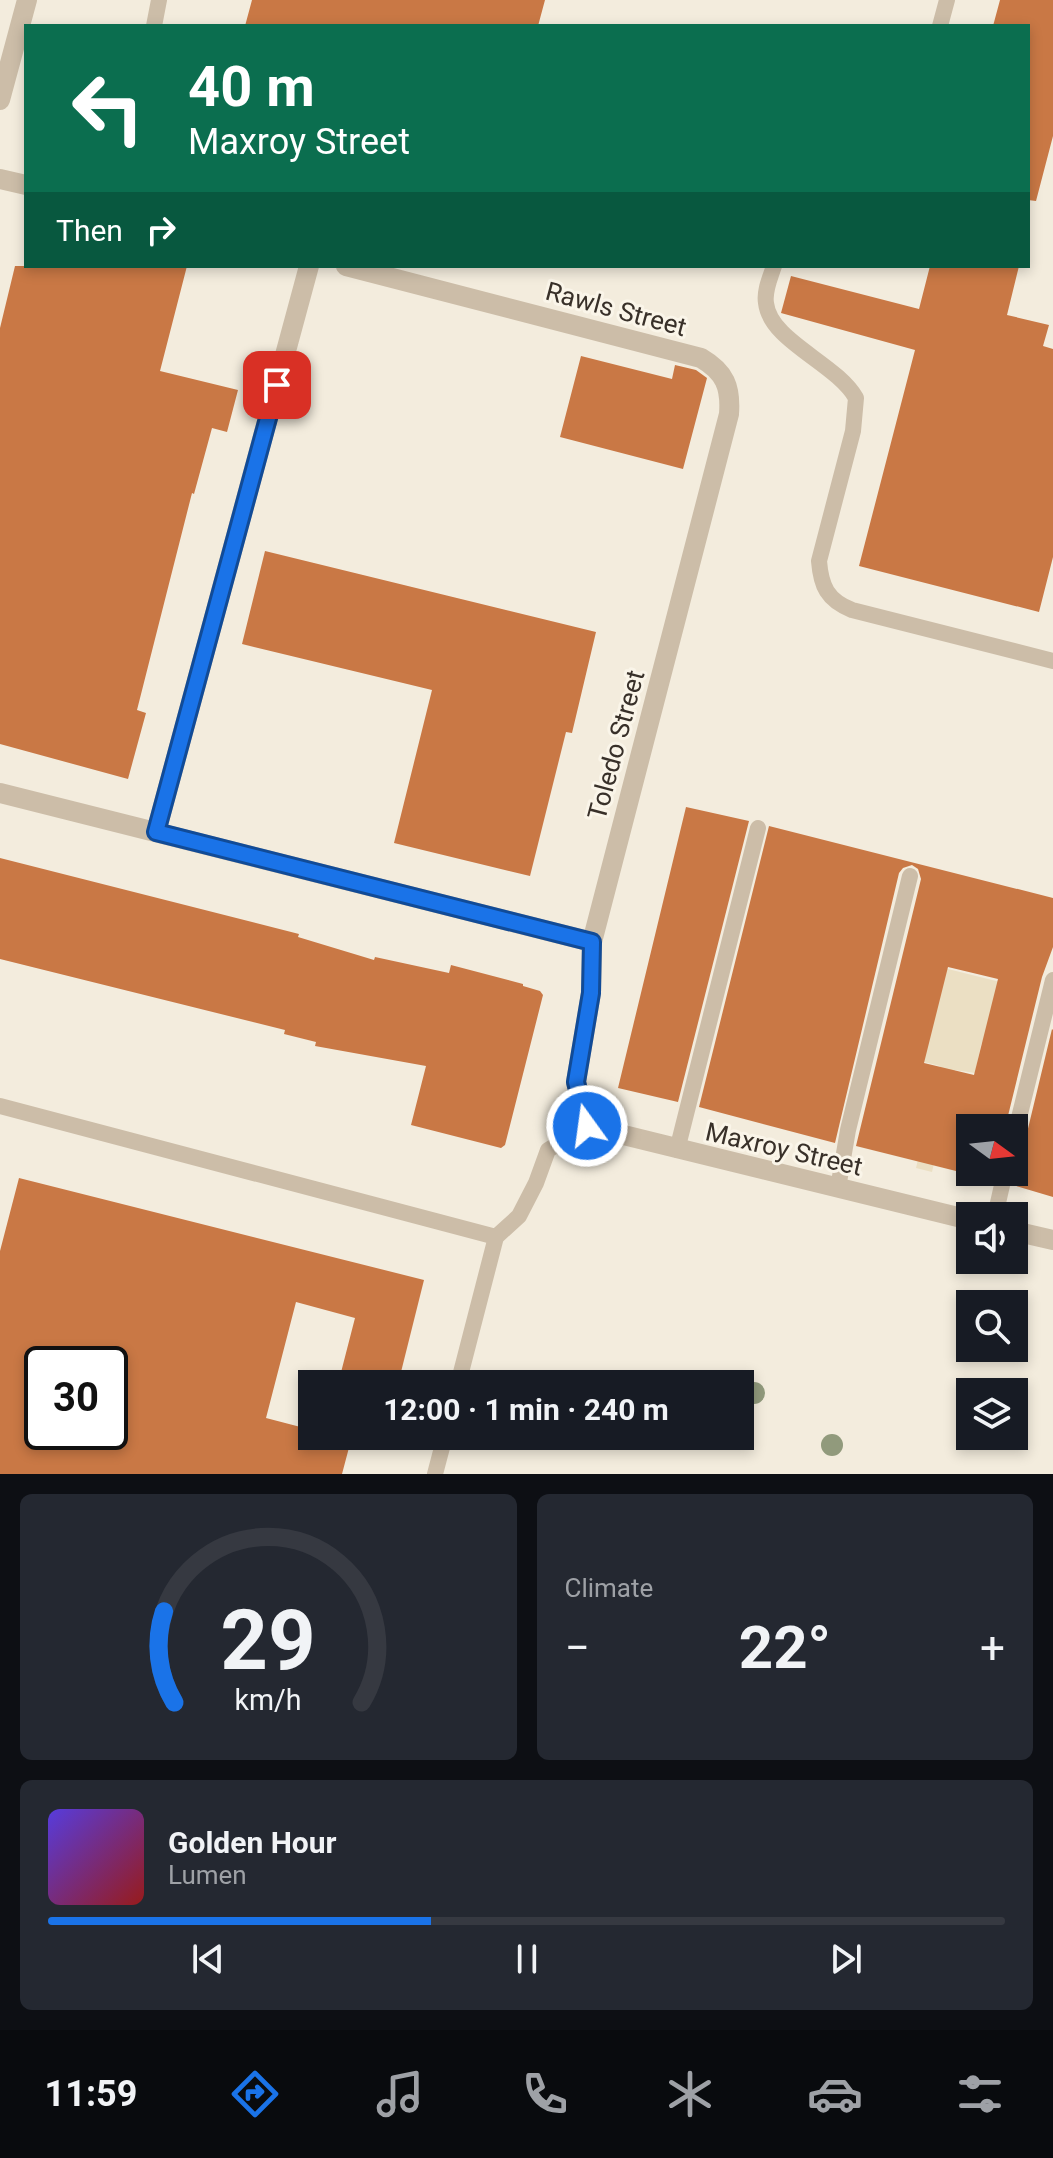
<!DOCTYPE html>
<meta charset="utf-8">
<style>
body{margin:0;font-family:Roboto,sans-serif;background:#242831;color:#f1f3f6;height:100vh;display:flex;flex-direction:column;font-size:30px;white-space:nowrap}
*{box-sizing:border-box;margin:0}
p{font-size:26px;color:#9ea1a6}
.icon{flex:none;width:44px;height:44px;fill:none;stroke:currentColor;stroke-width:2;stroke-linecap:round;stroke-linejoin:round}
.map{position:relative;height:1474px;overflow:hidden}
.details{display:flex;flex-direction:column;gap:20px;padding:20px;background:#0d0f14;flex:1}
.details>*{flex:none}
.hud{position:absolute;left:24px;top:24px;width:1006px;height:244px;border-radius:0px;box-shadow:0 4px 12px #0003;background:#0b6e4f;color:#fff;overflow:hidden}
.needle{width:52px;rotate:105deg}
.tools{position:absolute;left:956px;top:1114px;display:grid;gap:16px}
.tools a{display:grid;place-items:center;width:72px;height:72px;border-radius:0px;background:#171b24;box-shadow:0 4px 12px #0003;font-size:40px}
.speed{position:absolute;left:24px;top:1346px;display:flex;gap:16px;font-size:40px;font-weight:700;text-align:center}
.speed>*{display:grid;place-content:center;width:104px;height:104px;border-radius:50%;background:#171b24;box-shadow:0 4px 12px #0003;line-height:1}
.speed .limit{border:4px solid #111;border-radius:12px;background:#fff;color:#111}
.pin{position:absolute;display:grid;place-items:center;width:68px;height:68px;color:#fff;margin:-34px;border-radius:16px;box-shadow:0 4px 12px #0006}
.me{position:absolute;width:88px;margin:-44px;rotate:346deg;stroke-linejoin:round;filter:drop-shadow(0 0 6px #0008)}
.turn{display:flex;align-items:center;gap:28px;height:168px;padding:0 32px;font-size:36px}
.turn .icon{width:104px;height:104px;stroke-width:2.5}
.turn b{display:block;font-size:56px;line-height:68px}
.then{display:flex;align-items:center;height:76px;padding:0 32px;background:#0003;gap:16px;font-size:30px}
.big{font-size:60px;font-weight:700;line-height:1.1}
.details .tile{flex:1;display:flex;flex-direction:column;justify-content:center;gap:12px;min-width:0;padding:0 28px;border-radius:12px;background:#242831}
.details .dial{align-items:center;gap:0}
.dial svg{height:208px;overflow:visible;fill:none;stroke:#363941;stroke-width:7;stroke-linecap:round;text-anchor:middle}
.dial text{fill:#f1f3f6;stroke:none}
.song{display:flex;align-items:center;gap:24px}
.cover{width:96px;height:96px;border-radius:12px;background:linear-gradient(135deg,hsl(250 70% 55%),hsl(0 70% 35%))}
.played{height:8px;border-radius:4px;background:linear-gradient(90deg,#1a73e8 40%,#363941 40%)}
.keys{display:flex;justify-content:space-around;direction:ltr}
.heat{display:flex;justify-content:space-between;align-items:center;font-size:44px;direction:ltr}
.details .tiles{flex:1;display:grid;gap:20px;grid-template-columns:1fr 1fr}
.tile:last-child{grid-column:span 2}
.trip{position:absolute;left:298px;top:1370px;width:456px;height:80px;border-radius:0px;background:#171b24;box-shadow:0 4px 12px #0003;font-weight:700;line-height:80px;text-align:center}
.dock{display:flex;height:128px;justify-content:space-around;align-items:center;background:#090b0e;color:#9ea1a6}
.dock .icon{width:56px;height:56px}
.dock .selected{color:#1a73e8}
.dock b{font-size:36px;color:#f1f3f6}
.map>svg:first-child{display:block}
.plaza{fill:#ebdfc3}
.building{fill:#c97845;fill-rule:evenodd}
.lines{fill:none;stroke-linecap:round;stroke-linejoin:round}
.lane{stroke:#ccbda8;stroke-width:16}
.street{stroke:#ccbda8;stroke-width:20}
.tree{fill:#919a7c}
.route-casing{stroke:#114b97;stroke-width:20}
.route{stroke:#1a73e8;stroke-width:14}
.labels{text-anchor:middle;dominant-baseline:central;stroke-width:6;stroke-linejoin:round;paint-order:stroke}
.street-label{font-size:26px;fill:#383029;stroke:#faf5e9}
</style>
<div class="map">
<svg width="1053" height="1474" viewBox="0 0 1053 1474">
<rect width="100%" height="100%" fill="#f3ecdd"/>
<!-- plaza -->
<path class="plaza" d="M936,966L1008,984L981,1045L975,1073L955,1070L932,1172L916,1168L940,1066L924,1062Z"/>
<!-- building -->
<path class="building" d="M252,0H545L538,26H245Z
M1000,0H1053V136L1036,201L1028,200V26H993Z
M15,266H187L160,371L238,390L227,432L212,428L194,494L192,493L137,710L146,713L128,779L0,744V328Z
M930,266H1019L1007,315L1049,325L1043,346L1053,349V557L1039,612L859,566L915,350L781,313L791,276L919,309Z
M581,356L672,379L675,365L696,370L707,378L683,469L560,437Z
M265,551L596,632L572,733L566,732L530,876L394,843L432,690L242,644Z
M686,807L749,821L678,1102L618,1088Z
M769,826L1053,898V947L1042,977L1005,1128H970V1172H994L992,1180L856,1146L921,879L918,869L912,865L903,868L899,873L835,1143L699,1107ZM948,967L998,979L974,1075L924,1063Z
M0,858L299,934L298,937L374,960L375,957L449,973L451,965L523,984V986L540,991L543,995L505,1145L501,1148L411,1125L426,1066L315,1046L316,1042L284,1034L285,1030L0,959Z
M1052,1029L1053,1030V1197L1013,1185L1014,1149L1025,1141Z
M19,1178L424,1280L398,1384H338L355,1318L296,1302L266,1418L312,1430V1436L351,1440L342,1474H0V1251ZM42,1364H110V1432H42Z"/>
<g class="lines">
<!-- lane -->
<path class="lane" d="M154,26L159,0
M940,26L947,0
M774,266C770,278 764,291 766,303C770,341 836,363 856,398L853,431L819,561C821,586 827,600 852,610L1053,661
M0,1106L496,1237
M1014,1138L1053,980
M677,1150L758,828
M838,1188L848,1130L910,876
M995,1216L1005,1172
M458,1384L496,1237L519,1216L536,1183L548,1150L587,1126
M435,1474L445,1436"/>
<!-- street -->
<path class="street" d="M0,100L27,0
M0,179L26,185
M346,266L701,358C725,372 731,387 729,414L592,942L591,993L576,1082L587,1126L970,1220
M0,793L592,942
M156,832L309,266
M1014,1231L1053,1240"/>
</g>
<!-- trees -->
<g class="tree">
<circle cx="754" cy="1393" r="11"/>
<circle cx="832" cy="1445" r="11"/>
</g>
<g class="lines">
<!-- route casing -->
<g class="route-casing">
<path id="route" d="M277,385L156,832L592,942L591,993L576,1082L587,1126"/>
</g>
<!-- route -->
<use href="#route" class="route"/>
</g>
<g class="labels">
<!-- street labels -->
<g class="street-label">
<text transform="translate(616 309) rotate(15)">Rawls Street</text>
<text transform="translate(616 745) rotate(-75)">Toledo Street</text>
<text transform="translate(784 1149) rotate(13)">Maxroy Street</text>
</g>
</g>
</svg>
<div class="tools">
<a><svg class="needle" viewBox="-14 -14 28 28"><path d="M0-13l5 13h-10z" fill="#e53935"/><path d="M0 13l5-13h-10z" fill="#9ea1a6"/></svg></a>
<a><svg class="icon" aria-label="sound" viewBox="0 0 24 24"><path d="M4 9h4l5-4v14l-5-4H4zM17 9q2 3 0 6"/></svg></a>
<a><svg class="icon" aria-label="search" viewBox="0 0 24 24"><circle cx="10" cy="10" r="6"/><path d="M15 15l6 6"/></svg></a>
<a><svg class="icon" aria-label="layers" viewBox="0 0 24 24"><path d="M12 4l9 5-9 5-9-5zM3 14l9 5 9-5"/></svg></a>
</div>
<div class="speed"><div class="limit">30</div></div>
<div class="pin" style="left:277px;top:385px;background:#d93025"><svg class="icon" aria-label="arrive" viewBox="0 0 24 24"><path d="M6 21V4h12l-3 4 3 4H6"/></svg></div>
<svg class="me" style="left:587px;top:1126px" viewBox="-20 -20 40 40"><circle r="17" fill="#1a73e8" stroke="#fff" stroke-width="3"/><path d="M0-11L8 9 0 5-8 9z" fill="#fff"/></svg>
<div class="trip">12:00 · 1 min · 240 m</div>
<div class="hud">
<div class="turn"><svg class="icon" aria-label="left" viewBox="0 0 24 24"><path d="M17 20v-9H6M10 6l-5 5 5 5"/></svg><div><b>40 m</b>Maxroy Street</div></div>
<div class="then">Then<svg class="icon" aria-label="right" viewBox="0 0 24 24"><path d="M7 20v-9h11M14 6l5 5-5 5"/></svg></div>
</div>
</div>
<section class="details">
<div class="tiles">
<div class="tile dial"><svg viewBox="0 0 100 80">
<path d="M14 69A42 42 0 1 1 86 69"/>
<path d="M14 69A42 42 0 0 1 10 34" stroke="#1a73e8"/>
<text x="50" y="56" font-size="32" font-weight="700">29</text>
<text x="50" y="72" font-size="11">km/h</text>
</svg></div>
<div class="tile"><p>Climate</p>
<div class="heat"><a>−</a><b class="big">22°</b><a>+</a></div>
</div>
<div class="tile">
<div class="song"><i class="cover"></i><div><b>Golden Hour</b><p>Lumen</p></div></div>
<div class="played"></div>
<div class="keys"><svg class="icon" aria-label="previous" viewBox="0 0 24 24"><path d="M18 5L8 12l10 7zM5 5v14"/></svg><svg class="icon" aria-label="pause" viewBox="0 0 24 24"><path d="M8 5v14M16 5v14"/></svg><svg class="icon" aria-label="next" viewBox="0 0 24 24"><path d="M6 5l10 7-10 7zM19 5v14"/></svg></div>
</div>
</div>
</section>
<nav class="dock">
<b>11:59</b>
<svg class="icon selected" aria-label="directions" viewBox="0 0 24 24"><path d="M12 3l9 9-9 9-9-9zM9 14v-3h6M13 9l2 2-2 2"/></svg>
<svg class="icon" aria-label="music" viewBox="0 0 24 24"><path d="M9 18V5l10-2v13"/><circle cx="6" cy="18" r="3"/><circle cx="16" cy="16" r="3"/></svg>
<svg class="icon" aria-label="phone" viewBox="0 0 24 24"><path d="M5 4h4l2 5-3 2q2 4 5 5l2-3 5 2v4C11 20 4 13 5 4z"/></svg>
<svg class="icon" aria-label="climate" viewBox="0 0 24 24"><path d="M12 3v18M4 7l16 10M4 17L20 7"/></svg>
<svg class="icon" aria-label="car" viewBox="0 0 24 24"><path d="M5 17H2v-5l4-1 3-4h7l3 4 3 1v5h-3M9 17h6M6 11h13"/><circle cx="7" cy="17" r="2"/><circle cx="17" cy="17" r="2"/></svg>
<svg class="icon" aria-label="filters" viewBox="0 0 24 24"><path d="M4 7h16M4 17h16"/><circle cx="9" cy="7" r="2"/><circle cx="15" cy="17" r="2"/></svg>
</nav>
